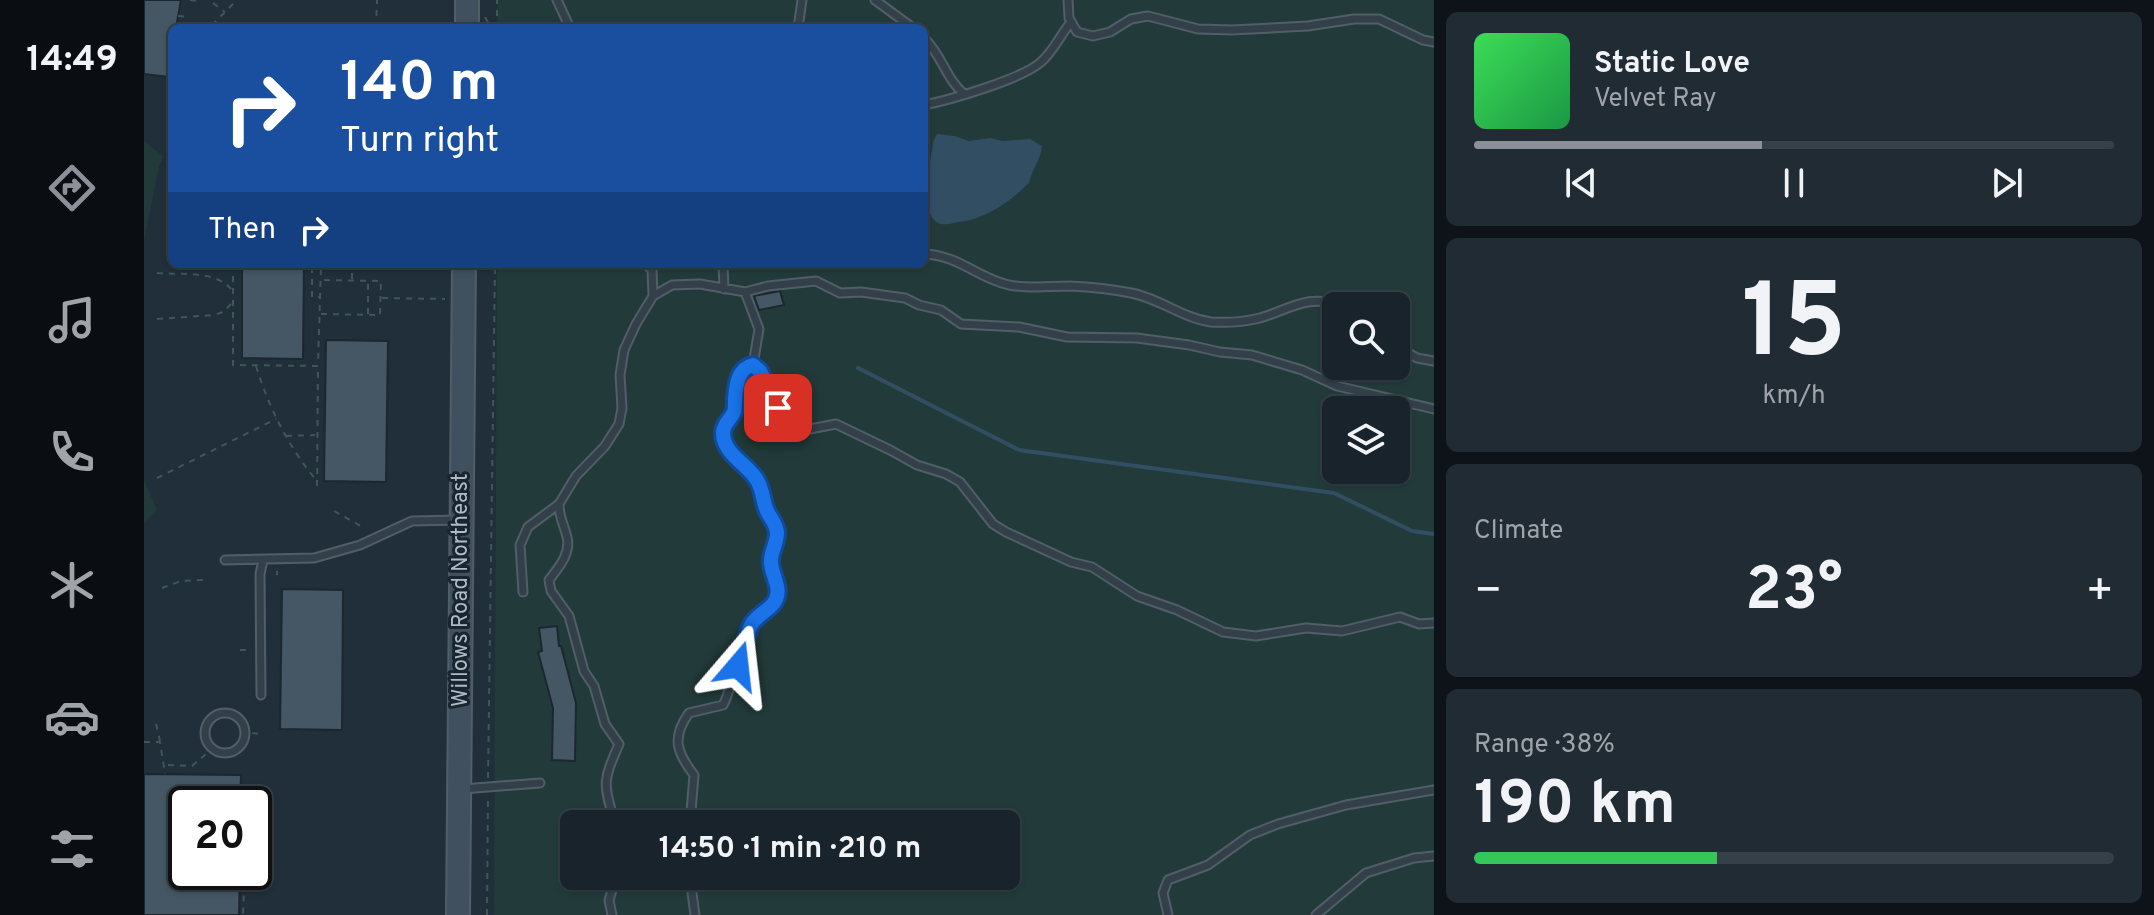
<!DOCTYPE html>
<meta charset="utf-8">
<style>
body{margin:0;font-family:Overpass,sans-serif;background:#212b34;color:#f1f3f6;height:100vh;display:flex;flex-direction:column;font-size:30px;white-space:nowrap}
*{box-sizing:border-box;margin:0}
p{font-size:26px;color:#9fa4a9}
.icon{flex:none;width:44px;height:44px;fill:none;stroke:currentColor;stroke-width:2;stroke-linecap:round;stroke-linejoin:round}
.map{position:relative;flex:1;overflow:hidden}
.panel{display:flex;flex-direction:column;gap:12px;padding:12px;background:#0d1318;width:720px}
.panel>*{flex:none}
.guide{position:absolute;left:24px;top:24px;width:760px;height:244px;border-radius:12px;box-shadow:0 2px 6px #0004,0 0 0 2px #364048;background:#1a4fa0;color:#fff;overflow:hidden}
.tools{position:absolute;left:1178px;top:292px;display:grid;gap:16px}
.tools a{display:grid;place-items:center;width:88px;height:88px;border-radius:12px;background:#18232c;box-shadow:0 2px 6px #0004,0 0 0 2px #364048;font-size:40px}
.speed{position:absolute;left:24px;top:786px;display:flex;gap:16px;font-size:40px;font-weight:700;text-align:center}
.speed>*{display:grid;place-content:center;width:104px;height:104px;border-radius:50%;background:#18232c;box-shadow:0 2px 6px #0004,0 0 0 2px #364048;line-height:1}
.speed .limit{border:4px solid #111;border-radius:12px;background:#fff;color:#111}
.pin{position:absolute;display:grid;place-items:center;width:68px;height:68px;color:#fff;margin:-34px;border-radius:16px;box-shadow:0 4px 12px #0006}
.me{position:absolute;width:88px;margin:-44px;rotate:17deg;stroke-linejoin:round;filter:drop-shadow(0 0 6px #0008)}
.turn{display:flex;align-items:center;gap:28px;height:168px;padding:0 40px;font-size:36px}
.turn .icon{width:104px;height:104px;stroke-width:2.5}
.turn b{display:block;font-size:56px;line-height:68px}
.then{display:flex;align-items:center;height:76px;padding:0 40px;background:#0003;gap:16px;font-size:30px}
.big{font-size:60px;font-weight:700;line-height:1.1}
.panel .card{flex:1;display:flex;flex-direction:column;justify-content:center;gap:12px;min-width:0;padding:0 28px;border-radius:12px;background:#212b34}
.panel .dial{align-items:center;gap:0}
.dial b{font-size:104px;line-height:1}
.song{display:flex;align-items:center;gap:24px}
.cover{width:96px;height:96px;border-radius:12px;background:linear-gradient(135deg,hsl(130 70% 55%),hsl(140 70% 35%))}
.played{height:8px;border-radius:4px;background:linear-gradient(90deg,#8c9099 45%,#364048 45%)}
.keys{display:flex;justify-content:space-around;direction:ltr}
.heat{display:flex;justify-content:space-between;align-items:center;font-size:44px;direction:ltr}
.charge{height:12px;border-radius:6px;background:linear-gradient(90deg,#34c759 38%,#364048 0)}
.trip{position:absolute;left:416px;top:810px;width:460px;height:80px;border-radius:12px;background:#18232c;box-shadow:0 2px 6px #0004,0 0 0 2px #364048;font-weight:700;line-height:80px;text-align:center}
main{display:flex;flex:1;min-height:0}
.tab-bar{display:flex;flex-direction:column;width:144px;justify-content:space-around;align-items:center;background:#0a0e12;color:#9fa4a9}
.tab-bar .icon{width:56px;height:56px}
.tab-bar .selected{color:#8c9099}
.tab-bar b{font-size:36px;color:#f1f3f6}
.map>svg:first-child{display:block}
.green{fill:#223b3a;fill-rule:evenodd}
.water{fill:#324e63}
.lines{fill:none;stroke-linecap:round;stroke-linejoin:round}
.stream{stroke:#324e63;stroke-width:4}
.building{fill:#455764;stroke:#1b2731;stroke-width:2}
.lane-casing{stroke:#515e68;stroke-width:11}
.secondary-casing{stroke:#515e68;stroke-width:26}
.path{stroke:#3f5757;stroke-width:2;stroke-dasharray:6 6;stroke-linecap:butt}
.lane{stroke:#33404a;stroke-width:7}
.secondary{stroke:#41505e;stroke-width:22}
.route-casing{stroke:#114b97;stroke-width:20}
.route{stroke:#1a73e8;stroke-width:14}
.labels{text-anchor:middle;dominant-baseline:central;stroke-width:6;stroke-linejoin:round;paint-order:stroke}
.street-label{font-size:22px;fill:#aebbc7;stroke:#19252f}
</style>
<main>
<nav class="tab-bar">
<b>14:49</b>
<svg class="icon selected" aria-label="directions" viewBox="0 0 24 24"><path d="M12 3l9 9-9 9-9-9zM9 14v-3h6M13 9l2 2-2 2"/></svg>
<svg class="icon" aria-label="music" viewBox="0 0 24 24"><path d="M9 18V5l10-2v13"/><circle cx="6" cy="18" r="3"/><circle cx="16" cy="16" r="3"/></svg>
<svg class="icon" aria-label="phone" viewBox="0 0 24 24"><path d="M5 4h4l2 5-3 2q2 4 5 5l2-3 5 2v4C11 20 4 13 5 4z"/></svg>
<svg class="icon" aria-label="climate" viewBox="0 0 24 24"><path d="M12 3v18M4 7l16 10M4 17L20 7"/></svg>
<svg class="icon" aria-label="car" viewBox="0 0 24 24"><path d="M5 17H2v-5l4-1 3-4h7l3 4 3 1v5h-3M9 17h6M6 11h13"/><circle cx="7" cy="17" r="2"/><circle cx="17" cy="17" r="2"/></svg>
<svg class="icon" aria-label="filters" viewBox="0 0 24 24"><path d="M4 7h16M4 17h16"/><circle cx="9" cy="7" r="2"/><circle cx="15" cy="17" r="2"/></svg>
</nav>
<div class="map">
<svg width="1290" height="915" viewBox="0 0 1290 915">
<rect width="100%" height="100%" fill="#202f3a"/>
<!-- green -->
<path class="green" d="M354,0H1290V915H350L353,264H780V28H353ZM1192,306H1252V366H1192ZM1192,410H1252V470H1192ZM430,824H862V876H430Z
M0,141L20,157L15,166L0,241Z
M0,480L13,510L0,523Z"/>
<!-- water -->
<path class="water" d="M793,134L810,136L825,141L846,138L858,141L886,139L898,146C897,159 888,169 885,183C864,203 844,218 815,222C802,225 791,228 785,211C778,195 787,161 789,142Z"/>
<g class="lines">
<!-- stream -->
<path class="stream" d="M780,213L785,212
M614,264L628,268L652,267
M714,368L875,450L1190,493L1268,531L1290,534"/>
</g>
<!-- building -->
<path class="building" d="M0,0H37L32,28H28V57L25,77L0,74Z
M98,264H160L159,359L98,358Z
M636,291L640,305L615,310L610,296Z
M182,340L244,341L242,482L180,481Z
M138,589L199,590L198,730L136,729Z
M413,626L415,646H417L432,703L431,761L408,760L409,708L394,652L398,651L395,628Z
M0,774L97,775L96,804H42V872H96L95,915H0Z"/>
<g class="lines">
<!-- lane casing -->
<g class="lane-casing">
<path id="lane" d="M413,0L426,28
M731,0L769,28
M924,0L925,18L933,32L949,36L966,32L987,19L1004,16L1054,29L1088,30L1164,26L1210,19H1235L1279,40L1290,42
M654,28L658,0
M780,38C798,55 802,79 820,94
M780,105C806,100 878,79 897,62C909,52 917,34 927,22
M780,254C814,255 834,278 865,285C885,289 906,286 926,286C947,287 967,289 987,293C1015,298 1038,318 1067,322C1083,323 1100,322 1116,318C1146,309 1165,293 1197,306
M502,264L508,270L509,296
M579,264L580,289
M601,292L615,329L609,365
M1252,346L1273,358L1290,361
M415,504C415,517 420,525 423,537C427,554 415,567 405,580L407,591L425,616L440,671L450,686L461,724L475,744C460,779 458,782 470,819V824
M81,560L170,558L216,545L268,521L315,520
M379,592L376,545L384,527L415,504L432,476L461,446L475,424L478,408L476,375L480,350L492,324L509,296L528,285L556,284L601,292L624,286L672,281L696,293L717,292L761,298L775,305L797,310L817,324L875,327L923,337L993,338L1045,345L1076,352L1108,355L1158,370L1193,386L1290,409
M117,695L116,574L119,560
M61 733a20 20 0 1 1 40 0a20 20 0 1 1-40 0Z
M319,789L396,783
M546,824L550,775C533,753 527,738 545,713L579,705C585,694 585,687 589,676C592,669 597,662 600,654C604,645 602,633 607,625C615,612 632,608 633,592C634,582 627,573 627,563C626,552 633,543 633,533C633,524 627,518 623,511C619,502 619,490 614,481C607,466 579,455 579,433C579,423 587,419 590,412C597,396 585,371 609,365L616,371L634,408L650,421L666,429L692,424L746,450L773,465L802,474L816,482L849,524L862,532L927,562L948,567L993,596L1033,610L1079,632L1112,636L1162,628L1198,631L1256,617L1275,624L1290,623
M549,876L548,893L551,915
M468,915L465,900L470,884V876
M1024,915L1019,893L1024,880L1064,865L1106,835L1134,824L1202,805L1290,790
M1172,915L1222,873L1270,858L1290,856"/>
</g>
<!-- secondary casing -->
<g class="secondary-casing">
<path id="secondary" d="M323,28V0
M314,915L320,264"/>
</g>
<!-- path -->
<path class="path" d="M46,0L54,1
M69,3L81,12
M34,16L44,17
M341,17L347,28
M68,25L93,0
M232,28L233,0
M353,28V0
M89,264V365L174,366L173,490
M168,265L177,266L174,364
M168,267V297H176
M13,273C37,275 72,270 88,290
M208,279V264
M238,298L301,299
M177,314L236,315L237,281L177,280
M224,314V280
M13,319L70,315L79,312L87,304
M112,366C125,408 144,446 172,480
M142,436L171,435
M13,478L132,419
M190,511L215,525L219,531
M133,575V571
M18,588L37,581L61,580
M96,650H107
M12,724L16,741
M108,733L115,734
M0,742H16L21,774
M24,765L48,766L62,754
M344,778L351,264
M96,880L104,881V884L100,889L99,915
M106,881L125,880
M343,915L344,796"/>
<!-- lane -->
<use href="#lane" class="lane"/>
<!-- secondary -->
<use href="#secondary" class="secondary"/>
</g>
<g class="lines">
<!-- route casing -->
<g class="route-casing">
<path id="route" d="M594,666C602,652 601,636 607,625C612,616 622,612 629,604C640,591 628,577 627,563C626,553 633,544 633,533C633,525 627,519 623,511C619,502 619,491 614,482C607,466 579,455 579,433C579,424 587,419 590,412C591,410 591,402 591,399C592,385 594,368 609,365L616,371L634,408"/>
</g>
<!-- route -->
<use href="#route" class="route"/>
</g>
<g class="labels">
<!-- street labels -->
<g class="street-label">
<text transform="translate(317 590) rotate(-90)">Willows Road Northeast</text>
</g>
</g>
</svg>
<div class="tools">
<a><svg class="icon" aria-label="search" viewBox="0 0 24 24"><circle cx="10" cy="10" r="6"/><path d="M15 15l6 6"/></svg></a>
<a><svg class="icon" aria-label="layers" viewBox="0 0 24 24"><path d="M12 4l9 5-9 5-9-5zM3 14l9 5 9-5"/></svg></a>
</div>
<div class="speed"><div class="limit">20</div></div>
<div class="pin" style="left:634px;top:408px;background:#d93025"><svg class="icon" aria-label="arrive" viewBox="0 0 24 24"><path d="M6 21V4h12l-3 4 3 4H6"/></svg></div>
<svg class="me" style="left:594px;top:666px" viewBox="-20 -20 40 40"><path d="M0-17L14 15 0 8-14 15z" fill="#1a73e8" stroke="#fff" stroke-width="4"/></svg>
<div class="trip">14:50 · 1 min · 210 m</div>
<div class="guide">
<div class="turn"><svg class="icon" aria-label="right" viewBox="0 0 24 24"><path d="M7 20v-9h11M14 6l5 5-5 5"/></svg><div><b>140 m</b>Turn right</div></div>
<div class="then">Then<svg class="icon" aria-label="right" viewBox="0 0 24 24"><path d="M7 20v-9h11M14 6l5 5-5 5"/></svg></div>
</div>
</div>
<section class="panel">
<div class="card">
<div class="song"><i class="cover"></i><div><b>Static Love</b><p>Velvet Ray</p></div></div>
<div class="played"></div>
<div class="keys"><svg class="icon" aria-label="previous" viewBox="0 0 24 24"><path d="M18 5L8 12l10 7zM5 5v14"/></svg><svg class="icon" aria-label="pause" viewBox="0 0 24 24"><path d="M8 5v14M16 5v14"/></svg><svg class="icon" aria-label="next" viewBox="0 0 24 24"><path d="M6 5l10 7-10 7zM19 5v14"/></svg></div>
</div>
<div class="card dial"><b>15</b><p>km/h</p></div>
<div class="card"><p>Climate</p>
<div class="heat"><a>−</a><b class="big">23°</b><a>+</a></div>
</div>
<div class="card"><p>Range · 38%</p><b class="big">190 km</b><div class="charge"></div></div>
</section>
</main>
